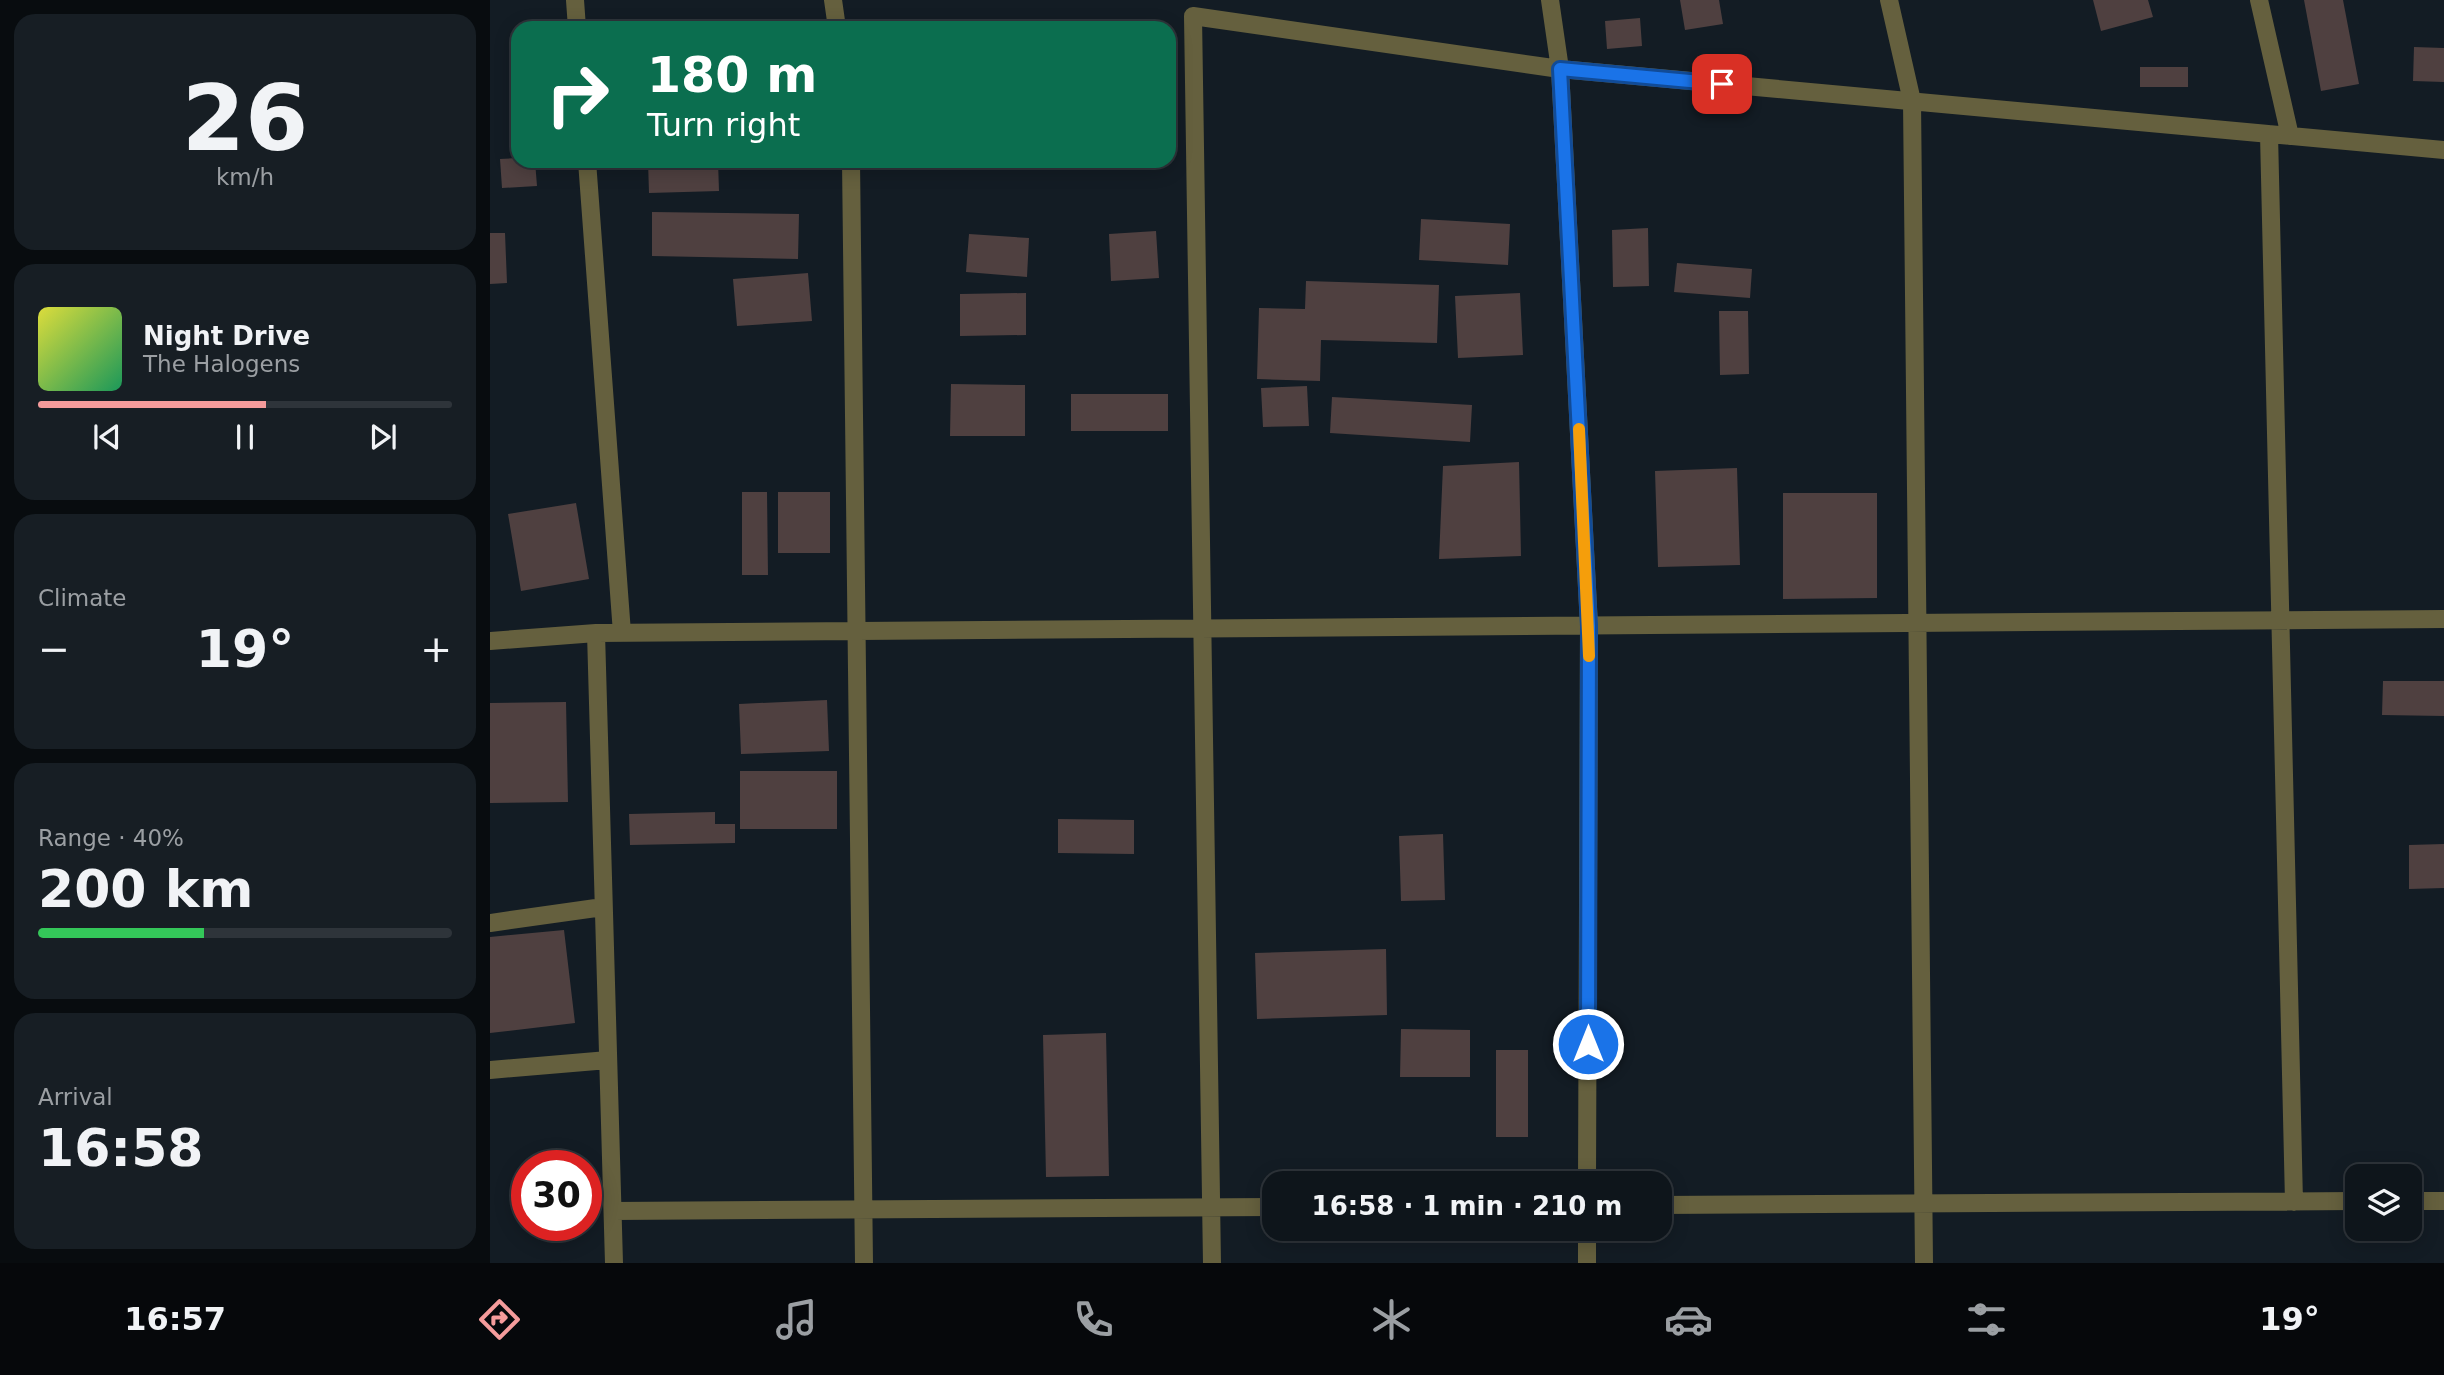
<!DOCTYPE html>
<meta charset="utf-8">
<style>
body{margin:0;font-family:"DejaVu Sans",sans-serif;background:#171e24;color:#f1f3f6;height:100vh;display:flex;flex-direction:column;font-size:26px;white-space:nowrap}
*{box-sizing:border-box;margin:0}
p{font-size:23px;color:#9b9fa3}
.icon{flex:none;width:38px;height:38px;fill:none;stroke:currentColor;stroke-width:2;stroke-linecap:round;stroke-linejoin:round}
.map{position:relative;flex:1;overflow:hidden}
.drawer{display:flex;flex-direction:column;gap:14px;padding:14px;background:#080c0f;width:490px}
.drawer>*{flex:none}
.hud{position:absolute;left:21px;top:21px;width:665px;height:147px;border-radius:21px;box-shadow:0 4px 18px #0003,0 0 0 2px #2e343a;background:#0b6e4f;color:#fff;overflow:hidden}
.controls{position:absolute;left:1855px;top:1164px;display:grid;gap:14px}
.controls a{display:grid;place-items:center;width:77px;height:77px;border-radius:14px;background:#0e151b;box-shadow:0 4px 18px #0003,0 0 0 2px #2e343a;font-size:35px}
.speed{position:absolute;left:21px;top:1150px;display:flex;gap:14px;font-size:35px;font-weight:700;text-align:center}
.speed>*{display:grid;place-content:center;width:91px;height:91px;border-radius:50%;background:#0e151b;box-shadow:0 4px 18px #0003,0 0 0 2px #2e343a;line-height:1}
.speed .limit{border:10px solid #d22;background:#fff;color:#111}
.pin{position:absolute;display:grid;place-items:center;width:60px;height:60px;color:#fff;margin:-30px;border-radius:14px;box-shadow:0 4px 10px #0006}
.me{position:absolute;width:77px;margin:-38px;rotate:0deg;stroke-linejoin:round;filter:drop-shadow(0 0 5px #0008)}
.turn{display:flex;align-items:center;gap:24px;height:147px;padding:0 21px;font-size:32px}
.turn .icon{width:91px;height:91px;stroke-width:2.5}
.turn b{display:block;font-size:49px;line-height:60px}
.big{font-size:52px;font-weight:800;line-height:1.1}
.drawer .widget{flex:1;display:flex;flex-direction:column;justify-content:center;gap:10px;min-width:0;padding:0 24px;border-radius:21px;background:#171e24}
.drawer .dial{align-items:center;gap:0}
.dial b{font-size:91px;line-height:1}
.song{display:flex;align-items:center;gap:21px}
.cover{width:84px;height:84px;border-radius:10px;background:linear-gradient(135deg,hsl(60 70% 55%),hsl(150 70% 35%))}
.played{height:7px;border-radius:4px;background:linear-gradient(90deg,#f59b9b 55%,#2e343a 55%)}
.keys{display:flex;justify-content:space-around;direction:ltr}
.heat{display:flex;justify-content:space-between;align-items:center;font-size:38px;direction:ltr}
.charge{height:10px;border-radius:5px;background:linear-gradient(90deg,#34c759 40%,#2e343a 0)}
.trip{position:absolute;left:772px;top:1171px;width:410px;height:70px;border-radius:21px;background:#0e151b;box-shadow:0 4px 18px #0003,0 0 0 2px #2e343a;font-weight:800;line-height:70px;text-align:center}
.menu{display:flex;height:112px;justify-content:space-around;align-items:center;background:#06080b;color:#9b9fa3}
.menu .icon{width:49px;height:49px}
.menu .selected{color:#f59b9b}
.menu b{font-size:32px;color:#f1f3f6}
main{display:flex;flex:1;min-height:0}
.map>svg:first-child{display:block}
.building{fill:#4f4040}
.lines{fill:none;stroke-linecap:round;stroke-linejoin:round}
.minor{stroke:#65603e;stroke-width:18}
.route-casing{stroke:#114b97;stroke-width:18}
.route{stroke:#1a73e8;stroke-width:12}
.slow{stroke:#f59e0b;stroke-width:12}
</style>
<main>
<section class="drawer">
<div class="widget dial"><b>26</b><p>km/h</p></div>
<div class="widget">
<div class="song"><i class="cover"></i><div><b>Night Drive</b><p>The Halogens</p></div></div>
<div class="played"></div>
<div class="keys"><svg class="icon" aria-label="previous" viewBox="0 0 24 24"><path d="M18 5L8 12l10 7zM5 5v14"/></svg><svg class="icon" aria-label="pause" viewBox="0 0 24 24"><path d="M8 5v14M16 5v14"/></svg><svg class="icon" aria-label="next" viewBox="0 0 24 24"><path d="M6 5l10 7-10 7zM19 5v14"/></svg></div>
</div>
<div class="widget"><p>Climate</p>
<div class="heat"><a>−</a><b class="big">19°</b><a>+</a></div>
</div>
<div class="widget"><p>Range · 40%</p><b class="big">200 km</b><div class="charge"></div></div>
<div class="widget"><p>Arrival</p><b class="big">16:58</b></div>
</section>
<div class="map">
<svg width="1954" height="1263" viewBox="0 0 1954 1263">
<rect width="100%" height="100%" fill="#131c24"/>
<!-- building -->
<path class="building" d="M1190,0H1229L1233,24L1195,30Z
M1603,0H1658L1663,17L1611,31Z
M1814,0H1853L1869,84L1831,91Z
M1150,18L1152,46L1117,49L1115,21Z
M1924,47L1954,48V82L1923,81Z
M1650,67H1698V87H1650Z
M28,158V161H45L47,186L12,188L10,159Z
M158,161H228L229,191L159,193Z
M162,212L309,214L308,259L162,256Z
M931,219L1020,224L1018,265L929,260Z
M1158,228L1159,286L1123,287L1122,230Z
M666,231L669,278L621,281L619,234Z
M0,233H15L17,283L0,284Z
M479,234L539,238L537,277L476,272Z
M1187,263L1262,269L1260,298L1184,292Z
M318,273L322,321L247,326L243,279Z
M816,281L949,285L947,343L831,340L830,381L767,379L769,308L815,309Z
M536,293V335L470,336V294Z
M1030,293L1033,355L968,358L965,296Z
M1229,311H1258L1259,374L1230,375Z
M461,384L535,385V436H460Z
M817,386L819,426L773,427L771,388Z
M581,394H678V431H581Z
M842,397L982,405L980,442L840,433Z
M1029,462L1031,556L949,559L953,466Z
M1247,468L1250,565L1168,567L1165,471Z
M252,492H277L278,575H252Z
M288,492H340V553H288Z
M1293,493H1387V598L1293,599Z
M86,503L99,579L31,591L18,514Z
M1893,681H1954V716L1892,715Z
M337,700L339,751L251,754L249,704Z
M76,702L78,802L0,803V703Z
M250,771H347V829H250Z
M225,812V824H245V843L140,845L139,814Z
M568,819L644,820V854L568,853Z
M953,834L955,900L911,901L909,836Z
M1954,844V888L1919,889V845Z
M74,930L85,1023L0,1033V937Z
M896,949L897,1015L767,1019L765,953Z
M911,1029L980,1030V1077H910Z
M616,1033L619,1176L556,1177L553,1035Z
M1006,1050H1038V1137H1006Z"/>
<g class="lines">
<!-- minor -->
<path class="minor" d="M85,0L87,28
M343,0L347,28
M1060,0L1070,69L1099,626L1097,1183
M1399,0L1422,101L1434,1263
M1769,0L1800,136
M1779,134L1804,1202
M97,161L132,633
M361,161L374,1263
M106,633L124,1263
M0,641L106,633L1954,619
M0,923L113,907
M0,1070L118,1060
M1920,1201H1954
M1169,1205L1867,1201
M123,1211L784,1207
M722,1263L703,16L1070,69L1954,150
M1097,1263V1228"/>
</g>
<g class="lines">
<!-- route casing -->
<g class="route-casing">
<path id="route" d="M1098,1044L1099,626L1070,69L1232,84"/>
</g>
<!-- route -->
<use href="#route" class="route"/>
<!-- slow -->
<path class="slow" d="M1089,429L1099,656"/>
</g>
</svg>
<div class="controls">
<a><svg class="icon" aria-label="layers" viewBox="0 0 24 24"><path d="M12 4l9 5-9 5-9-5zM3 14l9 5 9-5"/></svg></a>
</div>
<div class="speed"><div class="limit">30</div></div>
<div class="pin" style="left:1232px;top:84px;background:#d93025"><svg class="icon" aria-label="arrive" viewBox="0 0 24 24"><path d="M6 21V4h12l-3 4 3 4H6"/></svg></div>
<svg class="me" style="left:1098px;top:1044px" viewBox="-20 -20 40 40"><circle r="17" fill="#1a73e8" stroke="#fff" stroke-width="3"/><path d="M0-11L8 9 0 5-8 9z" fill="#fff"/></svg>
<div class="trip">16:58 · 1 min · 210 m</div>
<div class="hud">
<div class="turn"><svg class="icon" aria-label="right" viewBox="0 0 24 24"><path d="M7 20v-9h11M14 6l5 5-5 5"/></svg><div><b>180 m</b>Turn right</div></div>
</div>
</div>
</main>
<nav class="menu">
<b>16:57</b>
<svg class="icon selected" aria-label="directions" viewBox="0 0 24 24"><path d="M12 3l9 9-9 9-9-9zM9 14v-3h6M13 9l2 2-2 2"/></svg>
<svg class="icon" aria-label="music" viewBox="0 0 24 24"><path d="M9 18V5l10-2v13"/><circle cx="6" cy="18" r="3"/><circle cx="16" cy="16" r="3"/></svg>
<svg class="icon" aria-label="phone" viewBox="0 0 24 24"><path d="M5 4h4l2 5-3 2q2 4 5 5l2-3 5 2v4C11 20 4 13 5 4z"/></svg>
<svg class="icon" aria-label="climate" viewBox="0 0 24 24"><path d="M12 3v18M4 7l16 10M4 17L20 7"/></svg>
<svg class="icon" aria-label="car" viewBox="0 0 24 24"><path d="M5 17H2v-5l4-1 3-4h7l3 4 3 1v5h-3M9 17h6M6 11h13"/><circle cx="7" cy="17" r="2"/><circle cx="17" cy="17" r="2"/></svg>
<svg class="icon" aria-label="filters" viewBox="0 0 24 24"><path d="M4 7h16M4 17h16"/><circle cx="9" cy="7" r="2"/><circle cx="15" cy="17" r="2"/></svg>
<b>19°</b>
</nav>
